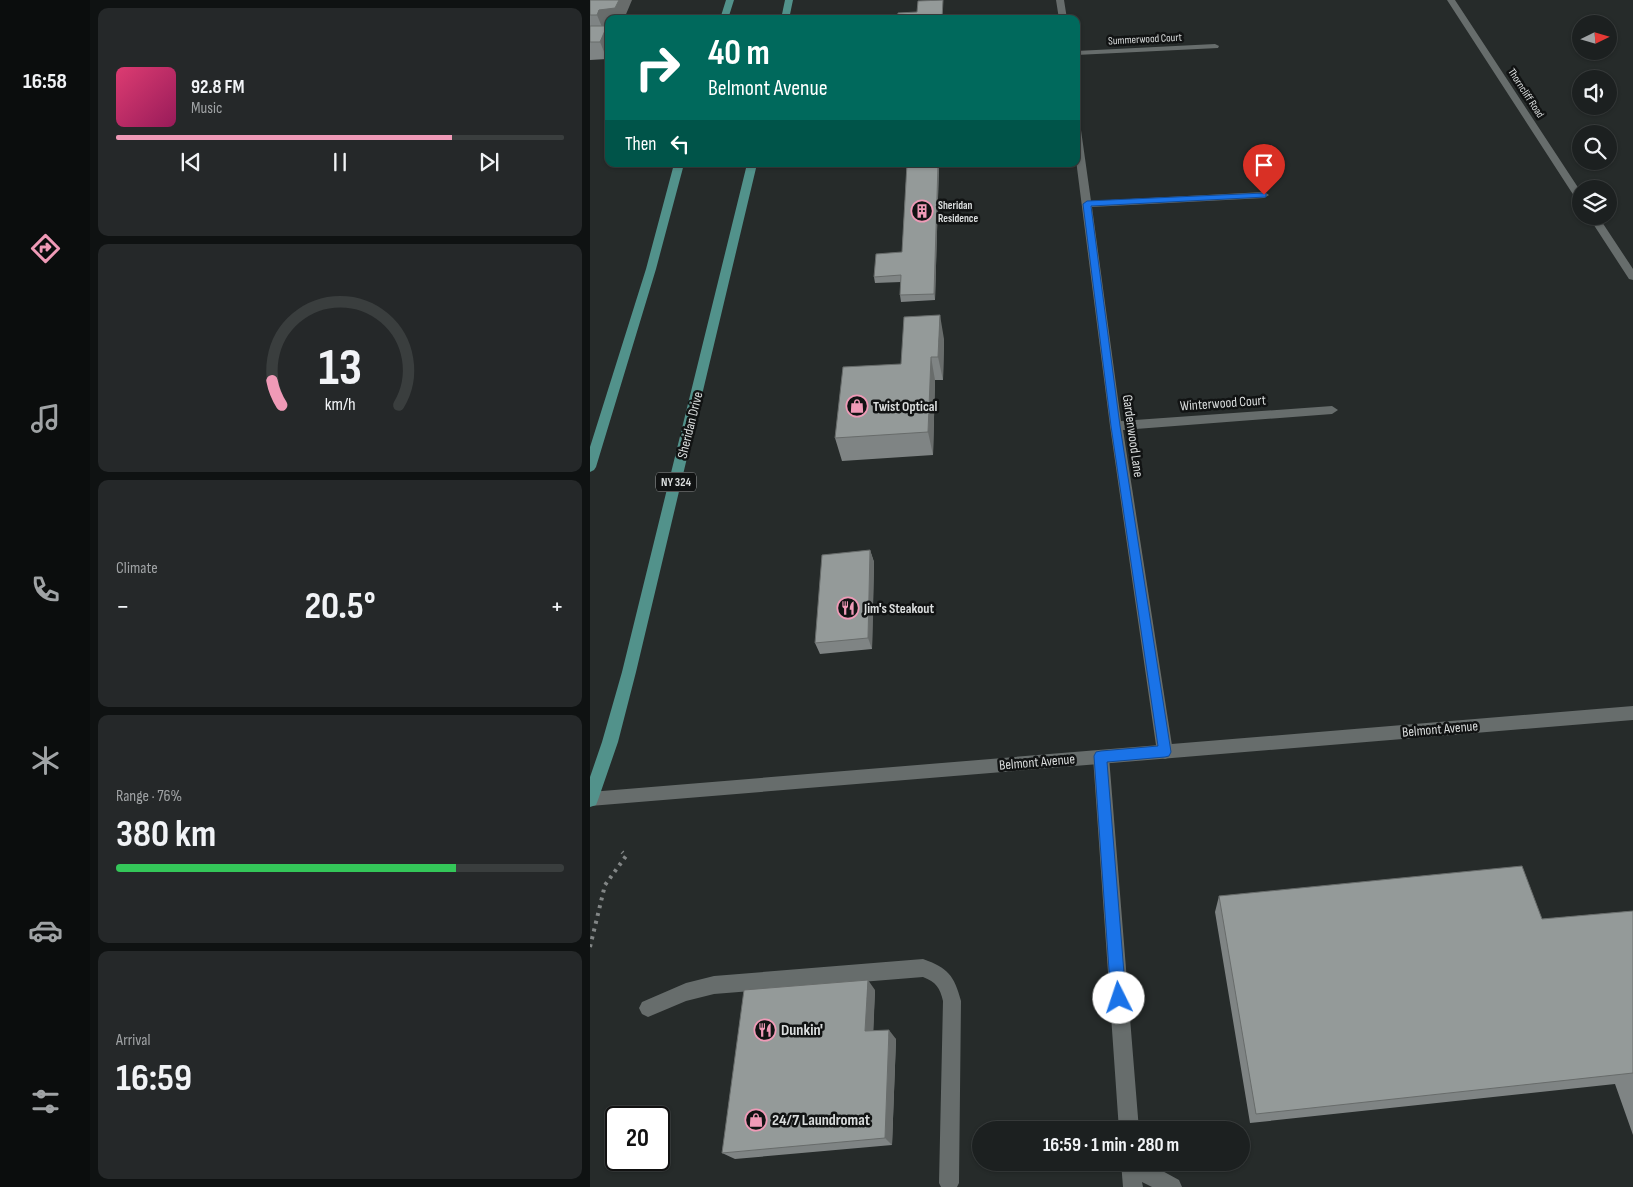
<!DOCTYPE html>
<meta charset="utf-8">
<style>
body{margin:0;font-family:"Sofia Sans Condensed",sans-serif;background:#252829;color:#f1f3f6;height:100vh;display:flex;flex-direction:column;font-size:19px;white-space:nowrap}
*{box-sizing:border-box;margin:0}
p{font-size:16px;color:#a0a3a5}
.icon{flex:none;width:28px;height:28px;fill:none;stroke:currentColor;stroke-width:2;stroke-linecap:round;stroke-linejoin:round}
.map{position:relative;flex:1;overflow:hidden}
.panel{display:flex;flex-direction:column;gap:8px;padding:8px;background:#0f1212;width:500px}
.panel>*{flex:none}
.top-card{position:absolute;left:15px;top:15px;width:475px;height:152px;border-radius:10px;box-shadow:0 1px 4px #0004,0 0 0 1px #3a3e3e;background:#00695c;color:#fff;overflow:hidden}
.needle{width:32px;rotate:85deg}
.fabs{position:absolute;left:982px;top:15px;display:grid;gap:10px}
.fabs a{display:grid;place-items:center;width:45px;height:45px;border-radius:50%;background:#1c2020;box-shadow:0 1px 4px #0004,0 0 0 1px #3a3e3e;font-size:25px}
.speed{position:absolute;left:15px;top:1106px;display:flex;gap:10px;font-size:25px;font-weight:700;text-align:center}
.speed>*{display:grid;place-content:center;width:65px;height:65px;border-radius:50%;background:#1c2020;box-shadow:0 1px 4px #0004,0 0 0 1px #3a3e3e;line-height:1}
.speed .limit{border:2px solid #111;border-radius:8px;background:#fff;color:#111}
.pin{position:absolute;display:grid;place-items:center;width:42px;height:42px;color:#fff;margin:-51px -21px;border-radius:50% 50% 50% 0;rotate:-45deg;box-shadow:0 0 5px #0007}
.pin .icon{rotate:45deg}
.me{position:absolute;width:55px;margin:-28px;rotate:356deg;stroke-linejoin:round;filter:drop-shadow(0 0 4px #0008)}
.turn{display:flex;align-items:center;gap:18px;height:105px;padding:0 20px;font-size:22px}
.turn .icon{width:65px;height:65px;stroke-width:2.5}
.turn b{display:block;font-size:35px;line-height:42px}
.then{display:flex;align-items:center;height:48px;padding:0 20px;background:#0003;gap:10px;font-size:19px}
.big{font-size:38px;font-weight:700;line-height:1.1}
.panel .tile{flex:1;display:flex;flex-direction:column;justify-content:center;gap:8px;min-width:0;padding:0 18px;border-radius:10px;background:#252829}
.panel .dial{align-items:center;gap:0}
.dial svg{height:130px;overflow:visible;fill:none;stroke:#3a3e3e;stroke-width:7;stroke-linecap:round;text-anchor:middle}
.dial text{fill:#f1f3f6;stroke:none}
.song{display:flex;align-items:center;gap:15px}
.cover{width:60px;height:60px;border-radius:8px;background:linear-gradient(135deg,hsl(340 70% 55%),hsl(330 70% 35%))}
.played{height:5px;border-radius:2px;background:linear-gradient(90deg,#f09ab7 75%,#3a3e3e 75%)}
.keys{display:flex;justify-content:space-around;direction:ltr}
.heat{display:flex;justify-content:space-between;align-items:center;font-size:28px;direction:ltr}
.charge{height:8px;border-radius:4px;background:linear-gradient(90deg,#34c759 76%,#3a3e3e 0)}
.trip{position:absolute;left:382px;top:1121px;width:278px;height:50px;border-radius:25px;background:#1c2020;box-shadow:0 1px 4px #0004,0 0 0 1px #3a3e3e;font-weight:700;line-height:50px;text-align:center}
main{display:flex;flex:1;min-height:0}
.tabs{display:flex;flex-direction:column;width:90px;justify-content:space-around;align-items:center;background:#0b0d0d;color:#a0a3a5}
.tabs .icon{width:35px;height:35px}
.tabs .active{color:#f09ab7}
.tabs b{font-size:22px;color:#f1f3f6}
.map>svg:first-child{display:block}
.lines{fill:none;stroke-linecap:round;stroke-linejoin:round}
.path{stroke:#828686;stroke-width:4;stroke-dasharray:3 5;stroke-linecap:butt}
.service{fill:#676d6c;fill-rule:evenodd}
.minor{fill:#676d6c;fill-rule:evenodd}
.tertiary{fill:#676d6c;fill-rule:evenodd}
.primary{fill:#52928b;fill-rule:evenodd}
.wall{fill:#7f8484}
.shaded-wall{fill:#686c6b}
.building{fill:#949a99;stroke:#686c6b}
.route{fill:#1a73e8;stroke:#114b97}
.labels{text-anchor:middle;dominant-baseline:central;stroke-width:5;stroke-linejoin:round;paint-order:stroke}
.far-street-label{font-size:11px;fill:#dadddd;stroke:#111313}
.far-poi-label{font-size:11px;font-weight:bold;fill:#dadddd;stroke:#111313;text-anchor:start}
.shield{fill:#111313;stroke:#9ea0a0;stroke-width:1}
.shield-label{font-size:12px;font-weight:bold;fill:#dadddd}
.street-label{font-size:14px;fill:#dadddd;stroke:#111313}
.poi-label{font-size:14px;font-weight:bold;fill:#dadddd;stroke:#111313;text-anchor:start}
.near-poi-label{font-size:16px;font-weight:bold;fill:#dadddd;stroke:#111313;text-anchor:start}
</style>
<main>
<nav class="tabs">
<b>16:58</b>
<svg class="icon active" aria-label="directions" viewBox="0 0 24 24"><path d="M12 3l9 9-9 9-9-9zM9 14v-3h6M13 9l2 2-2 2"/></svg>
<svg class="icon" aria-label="music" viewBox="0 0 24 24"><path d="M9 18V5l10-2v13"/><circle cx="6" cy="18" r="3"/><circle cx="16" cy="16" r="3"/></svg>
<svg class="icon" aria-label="phone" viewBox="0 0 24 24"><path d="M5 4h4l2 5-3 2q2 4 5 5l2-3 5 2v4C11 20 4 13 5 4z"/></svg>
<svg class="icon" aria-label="climate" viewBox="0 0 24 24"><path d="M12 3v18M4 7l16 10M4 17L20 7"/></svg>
<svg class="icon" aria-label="car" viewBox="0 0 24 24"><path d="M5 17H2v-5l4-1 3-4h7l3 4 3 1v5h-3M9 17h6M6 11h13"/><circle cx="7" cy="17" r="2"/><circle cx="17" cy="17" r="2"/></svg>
<svg class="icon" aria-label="filters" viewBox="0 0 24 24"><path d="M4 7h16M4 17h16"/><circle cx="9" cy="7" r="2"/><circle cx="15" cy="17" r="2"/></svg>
</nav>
<section class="panel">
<div class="tile">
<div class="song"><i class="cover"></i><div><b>92.8 FM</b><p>Music</p></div></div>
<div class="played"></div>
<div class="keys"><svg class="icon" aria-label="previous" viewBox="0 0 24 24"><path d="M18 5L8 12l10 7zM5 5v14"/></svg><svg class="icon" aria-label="pause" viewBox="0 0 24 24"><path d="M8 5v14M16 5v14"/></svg><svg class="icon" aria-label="next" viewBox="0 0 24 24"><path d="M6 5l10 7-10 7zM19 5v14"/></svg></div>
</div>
<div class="tile dial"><svg viewBox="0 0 100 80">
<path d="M14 69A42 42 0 1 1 86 69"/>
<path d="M14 69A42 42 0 0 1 8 54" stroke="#f09ab7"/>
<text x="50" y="56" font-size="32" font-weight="700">13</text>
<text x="50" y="72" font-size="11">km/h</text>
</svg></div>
<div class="tile"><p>Climate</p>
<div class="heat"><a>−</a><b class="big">20.5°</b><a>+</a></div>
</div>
<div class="tile"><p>Range · 76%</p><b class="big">380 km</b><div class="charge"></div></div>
<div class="tile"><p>Arrival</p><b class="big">16:59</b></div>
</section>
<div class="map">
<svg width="1043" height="1187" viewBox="0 0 1043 1187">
<rect width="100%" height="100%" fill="#262b2a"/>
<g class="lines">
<!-- path -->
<path class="path" d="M0,947L15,885L36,856L32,852"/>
<!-- service -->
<path class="service" d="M511,750L516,752L519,757L549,1130H529L503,757L506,752Z
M333,959C358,968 364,975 371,1001L369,1183L367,1187H351L349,1183L353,1001C350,988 346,982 333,977L124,994L96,1001L58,1017L52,1014L49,1008L52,1002L96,983L124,976Z
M531,1162H556L589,1180L592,1187H562L552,1182L553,1187H533Z"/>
<!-- minor -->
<path class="minor" d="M466,0H474L477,19H469Z
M857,0H865L991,192V202L986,199Z
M625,44L629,46L628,48L486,55V51Z
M486,120L490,123L501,201L674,192L679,195L674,198L502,207L531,421L742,406L748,410L742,414L533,430L583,752L580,757L575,759L570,757L567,752L520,426L486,160Z
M998,216H1008L1043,269V280L1039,279Z"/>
<!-- tertiary -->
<path class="tertiary" d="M1043,706V720L0,806V792Z"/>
<!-- primary -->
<path class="primary" d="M136,0H144L138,19H130Z
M195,0H203L199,19H191Z
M84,164H94L66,269L6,467L4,470L0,472V447L56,269Z
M157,164H167L46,672L28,742L8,800L6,805L0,807V777L12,742L32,672Z"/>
</g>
<!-- wall -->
<path class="wall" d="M0,0L19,29V54L17,59L0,60Z
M317,164H349L345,300L311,302L310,295L311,282L285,283L284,277L312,252Z
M354,339L353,380H345L343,455L252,461L245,438L311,364Z
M280,550L284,562L282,649L230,654L225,643Z
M629,896L952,919L1043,911V1135L1025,1084L660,1123L625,912Z
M285,990L283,1031L306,1039L302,1145L145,1159L132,1153Z"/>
<!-- shaded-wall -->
<path class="shaded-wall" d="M29,0H42L34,19H19V27H18L19,29V54L17,59L10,42L14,32L7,15L9,10Z
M348,164H349L345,300L344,294Z
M350,315L354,339L353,380L348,357Z
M341,357L345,380L343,455L338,432Z
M280,550L284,562L282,649L278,638Z
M278,980L285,990L283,1041L275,1031Z
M299,1030L306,1039L302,1145L295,1138Z"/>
<!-- building -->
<path class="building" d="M0,0H29L25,8L9,10L7,15H0Z
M353,0L352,19H307L308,13L327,12L328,1Z
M0,26H17L10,42H0Z
M317,164H348L344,294L310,295L311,275L284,277L286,254L312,252Z
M350,315L348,357H341L338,432L245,438L253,367L311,364L314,317Z
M280,550L278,638L225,643L232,555Z
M932,866L952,919L1043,911V1073L666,1114L629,896Z
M278,980L275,1031L299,1030L295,1138L132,1153L154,990Z"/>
<!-- route -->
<path class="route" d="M674,193H676V197L501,206L530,426L581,752L579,756L575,757L517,762L536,998L534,1004L529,1006L523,1004L521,998L504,756L506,752L511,751L568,746L521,426L493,204L497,201Z"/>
<!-- icons -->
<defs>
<g id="building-ring" transform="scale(1.125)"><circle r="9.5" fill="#111313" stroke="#f09ab7" stroke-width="1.5"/><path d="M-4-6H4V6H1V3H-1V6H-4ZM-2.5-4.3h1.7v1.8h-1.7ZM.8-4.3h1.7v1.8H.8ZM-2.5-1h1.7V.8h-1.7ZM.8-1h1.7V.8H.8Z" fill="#f09ab7"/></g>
<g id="shop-ring" transform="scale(1.125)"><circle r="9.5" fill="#111313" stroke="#f09ab7" stroke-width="1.5"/><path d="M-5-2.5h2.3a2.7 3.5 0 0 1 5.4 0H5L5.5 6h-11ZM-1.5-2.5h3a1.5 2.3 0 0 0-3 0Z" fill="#f09ab7"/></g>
<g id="restaurant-ring" transform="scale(1.125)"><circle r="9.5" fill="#111313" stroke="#f09ab7" stroke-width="1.5"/><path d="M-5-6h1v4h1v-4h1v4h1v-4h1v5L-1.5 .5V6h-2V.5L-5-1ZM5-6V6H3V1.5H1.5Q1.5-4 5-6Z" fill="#f09ab7"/></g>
</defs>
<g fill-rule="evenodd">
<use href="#building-ring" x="332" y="211"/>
<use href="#shop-ring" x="267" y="406"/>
<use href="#restaurant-ring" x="258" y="608"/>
<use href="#restaurant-ring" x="175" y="1030"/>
<use href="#shop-ring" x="166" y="1120"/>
</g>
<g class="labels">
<!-- far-street labels -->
<g class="far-street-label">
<text transform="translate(555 39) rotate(-3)">Summerwood Court</text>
<text transform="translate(936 93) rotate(57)">Thorncliff Road</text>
</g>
<!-- far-poi labels -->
<g class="far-poi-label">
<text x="348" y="205">Sheridan<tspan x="348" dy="13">Residence</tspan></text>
</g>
<!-- shield labels -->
<rect class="shield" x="66" y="472.5" width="40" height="19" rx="4"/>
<g class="shield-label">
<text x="86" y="482">NY 324</text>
</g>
<!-- street labels -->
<g class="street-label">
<text transform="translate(633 403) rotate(-4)">Winterwood Court</text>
<text transform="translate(100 425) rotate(-76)">Sheridan Drive</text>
<text transform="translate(543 436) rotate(82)">Gardenwood Lane</text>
<text transform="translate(850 729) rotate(-5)">Belmont Avenue</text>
<text transform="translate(447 762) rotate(-5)">Belmont Avenue</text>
</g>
<!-- poi labels -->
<g class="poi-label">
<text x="283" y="406">Twist Optical</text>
<text x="274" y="608">Jim's Steakout</text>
</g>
<!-- near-poi labels -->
<g class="near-poi-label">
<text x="191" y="1030">Dunkin'</text>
<text x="182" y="1120">24/7 Laundromat</text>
</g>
</g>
</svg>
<div class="fabs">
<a><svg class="needle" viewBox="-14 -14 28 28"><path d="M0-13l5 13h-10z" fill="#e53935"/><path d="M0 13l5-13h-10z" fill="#a0a3a5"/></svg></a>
<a><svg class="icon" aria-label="sound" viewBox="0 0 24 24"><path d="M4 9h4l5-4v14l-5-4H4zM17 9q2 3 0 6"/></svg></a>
<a><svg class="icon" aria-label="search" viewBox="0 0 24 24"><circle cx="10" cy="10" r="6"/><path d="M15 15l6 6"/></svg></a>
<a><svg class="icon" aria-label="layers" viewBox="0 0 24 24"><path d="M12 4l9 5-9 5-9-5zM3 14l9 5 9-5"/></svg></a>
</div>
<div class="speed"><div class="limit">20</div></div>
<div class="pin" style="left:674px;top:195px;background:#d93025"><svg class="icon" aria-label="arrive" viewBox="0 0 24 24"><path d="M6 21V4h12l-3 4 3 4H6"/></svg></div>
<svg class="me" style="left:529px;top:998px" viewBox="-20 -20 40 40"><circle r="19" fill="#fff"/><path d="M0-13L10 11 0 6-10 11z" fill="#1a73e8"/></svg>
<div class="trip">16:59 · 1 min · 280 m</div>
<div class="top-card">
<div class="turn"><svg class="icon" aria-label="right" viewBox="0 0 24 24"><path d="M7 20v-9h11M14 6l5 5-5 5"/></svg><div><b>40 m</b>Belmont Avenue</div></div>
<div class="then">Then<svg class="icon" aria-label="left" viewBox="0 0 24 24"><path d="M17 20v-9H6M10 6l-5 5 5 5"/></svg></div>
</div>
</div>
</main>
